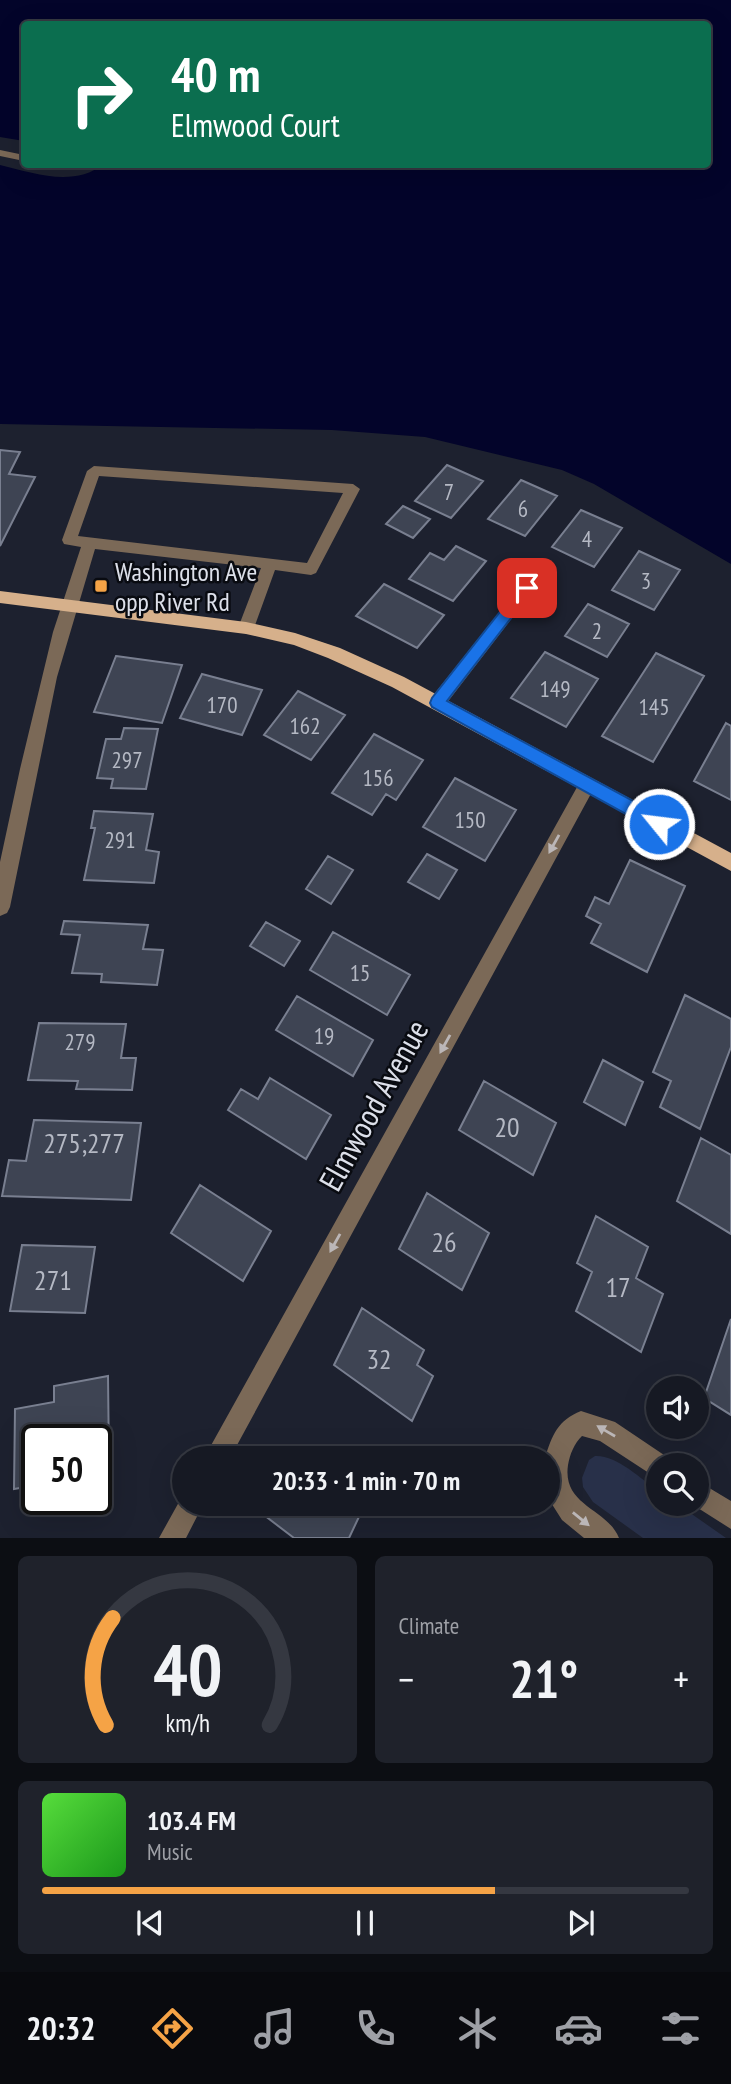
<!DOCTYPE html>
<meta charset="utf-8">
<style>
body{margin:0;font-family:"PT Sans Narrow",sans-serif;background:#1f222b;color:#f1f3f6;height:100vh;display:flex;flex-direction:column;font-size:26px;white-space:nowrap}
*{box-sizing:border-box;margin:0}
p{font-size:23px;color:#9ea0a6}
.icon{flex:none;width:38px;height:38px;fill:none;stroke:currentColor;stroke-width:2;stroke-linecap:round;stroke-linejoin:round}
.map{position:relative;height:1538px;overflow:hidden}
.side{display:flex;flex-direction:column;gap:18px;padding:18px;background:#0c0e13;flex:1}
.side>*{flex:none}
.banner{position:absolute;left:21px;top:21px;width:690px;height:147px;border-radius:7px;box-shadow:0 7px 28px #0002,0 0 0 2px #353841;background:#0b6e4f;color:#fff;overflow:hidden}
.tools{position:absolute;left:646px;top:1376px;display:grid;gap:14px}
.tools a{display:grid;place-items:center;width:63px;height:63px;border-radius:50%;background:#161923;box-shadow:0 7px 28px #0002,0 0 0 2px #353841;font-size:35px}
.speed{position:absolute;left:21px;top:1424px;display:flex;gap:14px;font-size:35px;font-weight:700;text-align:center}
.speed>*{display:grid;place-content:center;width:91px;height:91px;border-radius:50%;background:#161923;box-shadow:0 7px 28px #0002,0 0 0 2px #353841;line-height:1}
.speed .limit{border:4px solid #111;border-radius:10px;background:#fff;color:#111}
.pin{position:absolute;display:grid;place-items:center;width:60px;height:60px;color:#fff;margin:-30px;border-radius:14px;box-shadow:0 4px 10px #0006}
.me{position:absolute;width:77px;margin:-38px;rotate:299deg;stroke-linejoin:round;filter:drop-shadow(0 0 5px #0008)}
.turn{display:flex;align-items:center;gap:24px;height:147px;padding:0 35px;font-size:32px}
.turn .icon{width:91px;height:91px;stroke-width:2.5}
.turn b{display:block;font-size:49px;line-height:60px}
.big{font-size:52px;font-weight:600;line-height:1.1}
.side .card{flex:1;display:flex;flex-direction:column;justify-content:center;gap:10px;min-width:0;padding:0 24px;border-radius:10px;background:#1f222b}
.side .dial{align-items:center;gap:0}
.dial svg{height:182px;overflow:visible;fill:none;stroke:#353841;stroke-width:7;stroke-linecap:round;text-anchor:middle}
.dial text{fill:#f1f3f6;stroke:none}
.song{display:flex;align-items:center;gap:21px}
.cover{width:84px;height:84px;border-radius:10px;background:linear-gradient(135deg,hsl(110 70% 55%),hsl(120 70% 35%))}
.played{height:7px;border-radius:4px;background:linear-gradient(90deg,#f5a346 70%,#353841 70%)}
.keys{display:flex;justify-content:space-around;direction:ltr}
.heat{display:flex;justify-content:space-between;align-items:center;font-size:38px;direction:ltr}
.side .tiles{flex:1;display:grid;gap:18px;grid-template-columns:1fr 1fr}
.card:last-child{grid-column:span 2}
.trip{position:absolute;left:172px;top:1446px;width:388px;height:70px;border-radius:35px;background:#161923;box-shadow:0 7px 28px #0002,0 0 0 2px #353841;font-weight:600;line-height:70px;text-align:center}
.dock{display:flex;height:112px;justify-content:space-around;align-items:center;background:#090a0e;color:#9ea0a6}
.dock .icon{width:49px;height:49px}
.dock .on{color:#f5a346}
.dock b{font-size:32px;color:#f1f3f6}
.map>svg:first-child{display:block}
.green{fill:#283049}
.water{fill:#03042a}
.building{fill:#3e4453;stroke:#797f90;stroke-width:2}
.lines{fill:none;stroke-linecap:round;stroke-linejoin:round}
.minor{fill:#7b6957;fill-rule:evenodd}
.major{fill:#d6b08b;fill-rule:evenodd}
.oneway{fill:#bbb6b7}
.route{fill:#1a73e8;stroke:#114b97;stroke-width:2}
.poi-dot{fill:#f5a346;stroke:#090b11;stroke-width:2.5}
.labels{text-anchor:middle;dominant-baseline:central;stroke-width:5;stroke-linejoin:round;paint-order:stroke}
.number-label{font-size:23px;fill:#b5b9c4}
.poi-label{font-size:26px;fill:#dde0ea;stroke:#090b11;text-anchor:start}
.near-number-label{font-size:28px;fill:#b5b9c4}
.near-street-label{font-size:32px;fill:#dde0ea;stroke:#090b11}
</style>
<div class="map">
<svg width="731" height="1538" viewBox="0 0 731 1538">
<rect width="100%" height="100%" fill="#1d212f"/>
<!-- green -->
<path class="green" d="M595,1456C617,1455 641,1479 658,1491V1503H676L726,1538H643L593,1502L583,1487L582,1478L589,1460Z"/>
<!-- water -->
<path class="water" d="M0,0H731V564L594,484L562,470L425,437L332,430L0,424V165C35,173 72,188 104,164H707V24H24V141L0,137Z"/>
<!-- building -->
<path class="building" d="M0,450L20,452L9,474L35,477L0,546Z
M447,465L483,481L451,518L415,501Z
M521,480L557,496L525,536L488,519Z
M403,506L430,519L413,538L386,524Z
M581,510L622,528L594,567L552,547Z
M456,546L486,561L453,601L409,579L430,553L444,560Z
M639,551L680,570L654,610L612,590Z
M384,584L444,615L417,648L356,616Z
M588,604L629,624L607,657L565,636Z
M545,652L598,679L566,727L511,698Z
M656,653L704,676L653,762L602,736Z
M116,656L182,665L162,723L94,712Z
M202,674L262,690L242,735L180,718Z
M298,691L345,715L311,760L264,735Z
M726,723L731,726V800L694,781Z
M124,728L158,729L146,789L111,788L113,779L97,778L106,739H121Z
M374,734L423,760L396,800L386,794L372,815L332,793Z
M455,778L516,810L485,861L423,827Z
M94,811L153,814L146,850L159,852L154,883L84,880L95,828H91Z
M427,854L457,870L439,899L408,882Z
M328,856L353,870L331,904L306,889Z
M630,860L685,886L647,972L591,943L601,924L586,916L595,897L609,904Z
M64,921L148,925L143,949L163,950L157,985L101,982L102,974L72,973L80,935L61,934Z
M266,922L300,941L284,966L250,946Z
M333,932L410,975L387,1015L310,970Z
M685,995L731,1019V1047L700,1129L660,1107L671,1081L653,1072Z
M297,996L373,1040L353,1076L276,1030Z
M39,1023L126,1024L121,1058H136L132,1090L76,1089L78,1081L28,1080Z
M603,1060L643,1082L625,1125L584,1102Z
M270,1078L331,1115L306,1159L228,1110L241,1089L258,1099Z
M484,1081L556,1123L533,1175L459,1130Z
M34,1120L141,1123L131,1200L2,1196L9,1160L26,1161Z
M701,1138L731,1155V1234L677,1201Z
M200,1185L271,1231L243,1281L171,1233Z
M427,1193L489,1233L462,1290L399,1249Z
M596,1216L648,1247L636,1278L663,1294L641,1352L576,1311L592,1272L577,1263Z
M22,1245L95,1247L85,1313L10,1311Z
M362,1308L424,1350L417,1365L433,1376L412,1421L334,1365Z
M731,1319V1415L704,1398Z
M108,1376L109,1462L96,1465V1440H37V1485L14,1489L15,1409L54,1402V1386Z
M288,1447L303,1458H283Z
M259,1503H364L365,1504L349,1538H294L256,1509Z"/>
<g class="lines">
<!-- minor -->
<path class="minor" d="M0,150L24,155V161L0,156Z
M94,466L353,484L360,489L316,573L311,575L275,570L254,628L246,634L238,628L261,568L95,549L57,677L10,907L7,913L0,916V862L20,769L53,632L81,547L64,544L62,540L87,471ZM99,476L343,493L307,563L78,536Z
M527,582L532,584L535,588L532,592L443,708H431L429,703L431,698L522,584Z
M587,777L593,780L596,785L593,790L230,1458H204L581,780Z
M581,1411L615,1422L667,1457L670,1465H658V1479L600,1441L582,1436C574,1444 570,1454 568,1465C562,1506 607,1508 619,1538H584L562,1520L548,1498V1458H545C552,1435 558,1420 581,1411Z
M696,1480L731,1501V1529L690,1503H696Z
M184,1493V1503H204L186,1538H159Z"/>
<!-- major -->
<path class="major" d="M0,591L246,622L295,633L340,648L404,677L731,853V871L392,687L328,658L294,645L246,634L0,603Z"/>
</g>
<!-- one-way arrows -->
<defs><path id="oneway-solid" d="M-6-.8H1V-3.2L6.5 0L1 3.2V.8H-6Z" transform="scale(1.75)"/></defs>
<g class="oneway">
<use href="#oneway-solid" transform="translate(554 844) rotate(119)"/>
<use href="#oneway-solid" transform="translate(445 1044) rotate(119)"/>
<use href="#oneway-solid" transform="translate(335 1243) rotate(119)"/>
<use href="#oneway-solid" transform="translate(606 1431) rotate(-150)"/>
<use href="#oneway-solid" transform="translate(581 1519) rotate(39)"/>
</g>
<!-- route -->
<path class="route" d="M527,582L534,588L532,591L447,701L665,818L667,824L665,829L659,831L653,829L432,707L430,703L432,698L522,584Z"/>
<!-- markers -->
<rect class="poi-dot" x="94" y="579" width="14" height="14" rx="3.5"/>
<g class="labels">
<!-- number labels -->
<g class="number-label">
<text x="449" y="491">7</text>
<text x="523" y="508">6</text>
<text x="587" y="538">4</text>
<text x="646" y="580">3</text>
<text x="597" y="630">2</text>
<text x="555" y="688">149</text>
<text x="222" y="704">170</text>
<text x="654" y="706">145</text>
<text x="305" y="725">162</text>
<text x="127" y="759">297</text>
<text x="378" y="777">156</text>
<text x="470" y="819">150</text>
<text x="120" y="839">291</text>
<text x="360" y="972">15</text>
<text x="324" y="1035">19</text>
<text x="80" y="1041">279</text>
</g>
<!-- poi labels -->
<g class="poi-label">
<text x="115" y="571">Washington Ave<tspan x="115" dy="30">opp River Rd</tspan></text>
</g>
<!-- near-number labels -->
<g class="near-number-label">
<text x="507" y="1126">20</text>
<text x="84" y="1142">275;277</text>
<text x="444" y="1241">26</text>
<text x="53" y="1279">271</text>
<text x="618" y="1286">17</text>
<text x="379" y="1358">32</text>
</g>
<!-- near-street labels -->
<g class="near-street-label">
<text transform="translate(373 1105) rotate(-61)">Elmwood Avenue</text>
</g>
</g>
</svg>
<div class="tools">
<a><svg class="icon" aria-label="sound" viewBox="0 0 24 24"><path d="M4 9h4l5-4v14l-5-4H4zM17 9q2 3 0 6"/></svg></a>
<a><svg class="icon" aria-label="search" viewBox="0 0 24 24"><circle cx="10" cy="10" r="6"/><path d="M15 15l6 6"/></svg></a>
</div>
<div class="speed"><div class="limit">50</div></div>
<div class="pin" style="left:527px;top:588px;background:#d93025"><svg class="icon" aria-label="arrive" viewBox="0 0 24 24"><path d="M6 21V4h12l-3 4 3 4H6"/></svg></div>
<svg class="me" style="left:659px;top:824px" viewBox="-20 -20 40 40"><circle r="17" fill="#1a73e8" stroke="#fff" stroke-width="3"/><path d="M0-11L8 9 0 5-8 9z" fill="#fff"/></svg>
<div class="trip">20:33 · 1 min · 70 m</div>
<div class="banner">
<div class="turn"><svg class="icon" aria-label="right" viewBox="0 0 24 24"><path d="M7 20v-9h11M14 6l5 5-5 5"/></svg><div><b>40 m</b>Elmwood Court</div></div>
</div>
</div>
<section class="side">
<div class="tiles">
<div class="card dial"><svg viewBox="0 0 100 80">
<path d="M14 69A42 42 0 1 1 86 69"/>
<path d="M14 69A42 42 0 0 1 17 22" stroke="#f5a346"/>
<text x="50" y="56" font-size="32" font-weight="700">40</text>
<text x="50" y="72" font-size="11">km/h</text>
</svg></div>
<div class="card"><p>Climate</p>
<div class="heat"><a>−</a><b class="big">21°</b><a>+</a></div>
</div>
<div class="card">
<div class="song"><i class="cover"></i><div><b>103.4 FM</b><p>Music</p></div></div>
<div class="played"></div>
<div class="keys"><svg class="icon" aria-label="previous" viewBox="0 0 24 24"><path d="M18 5L8 12l10 7zM5 5v14"/></svg><svg class="icon" aria-label="pause" viewBox="0 0 24 24"><path d="M8 5v14M16 5v14"/></svg><svg class="icon" aria-label="next" viewBox="0 0 24 24"><path d="M6 5l10 7-10 7zM19 5v14"/></svg></div>
</div>
</div>
</section>
<nav class="dock">
<b>20:32</b>
<svg class="icon on" aria-label="directions" viewBox="0 0 24 24"><path d="M12 3l9 9-9 9-9-9zM9 14v-3h6M13 9l2 2-2 2"/></svg>
<svg class="icon" aria-label="music" viewBox="0 0 24 24"><path d="M9 18V5l10-2v13"/><circle cx="6" cy="18" r="3"/><circle cx="16" cy="16" r="3"/></svg>
<svg class="icon" aria-label="phone" viewBox="0 0 24 24"><path d="M5 4h4l2 5-3 2q2 4 5 5l2-3 5 2v4C11 20 4 13 5 4z"/></svg>
<svg class="icon" aria-label="climate" viewBox="0 0 24 24"><path d="M12 3v18M4 7l16 10M4 17L20 7"/></svg>
<svg class="icon" aria-label="car" viewBox="0 0 24 24"><path d="M5 17H2v-5l4-1 3-4h7l3 4 3 1v5h-3M9 17h6M6 11h13"/><circle cx="7" cy="17" r="2"/><circle cx="17" cy="17" r="2"/></svg>
<svg class="icon" aria-label="filters" viewBox="0 0 24 24"><path d="M4 7h16M4 17h16"/><circle cx="9" cy="7" r="2"/><circle cx="15" cy="17" r="2"/></svg>
</nav>
